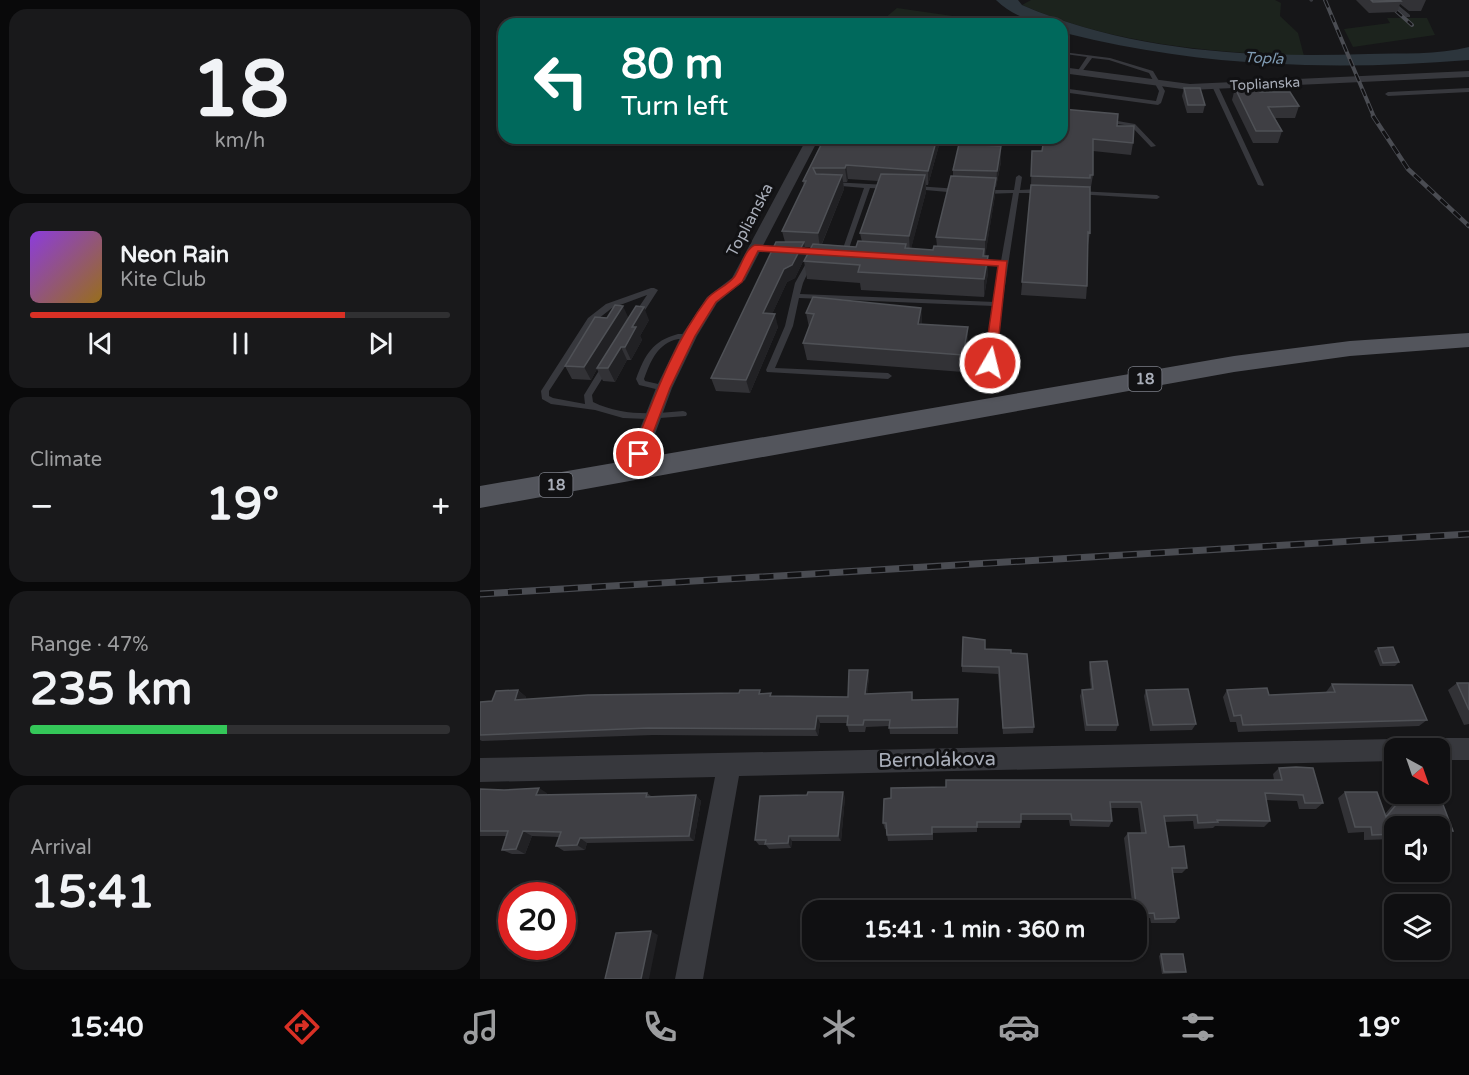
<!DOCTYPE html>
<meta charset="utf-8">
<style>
body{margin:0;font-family:"Varela Round",sans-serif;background:#19191b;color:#f1f3f6;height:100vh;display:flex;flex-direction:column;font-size:22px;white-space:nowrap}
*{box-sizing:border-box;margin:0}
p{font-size:20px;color:#9c9d9f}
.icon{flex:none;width:33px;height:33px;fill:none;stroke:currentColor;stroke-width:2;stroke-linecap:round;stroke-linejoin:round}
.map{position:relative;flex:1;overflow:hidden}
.details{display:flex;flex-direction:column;gap:9px;padding:9px;background:#09090a;width:480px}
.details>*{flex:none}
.top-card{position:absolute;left:18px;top:18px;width:570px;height:126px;border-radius:18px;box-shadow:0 2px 4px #0004,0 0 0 2px #303032;background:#00695c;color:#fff;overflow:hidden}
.needle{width:39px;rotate:140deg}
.buttons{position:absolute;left:904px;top:738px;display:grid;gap:12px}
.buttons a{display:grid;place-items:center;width:66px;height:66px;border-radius:12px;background:#101012;box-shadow:0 2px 4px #0004,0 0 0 2px #303032;font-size:30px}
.speed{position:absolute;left:18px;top:882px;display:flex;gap:12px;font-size:30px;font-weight:700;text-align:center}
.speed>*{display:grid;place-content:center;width:78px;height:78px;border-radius:50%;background:#101012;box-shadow:0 2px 4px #0004,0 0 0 2px #303032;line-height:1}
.speed .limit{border:9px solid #d22;background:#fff;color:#111}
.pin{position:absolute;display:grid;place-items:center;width:51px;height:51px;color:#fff;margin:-26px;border:3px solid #fff;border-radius:50%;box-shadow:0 2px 6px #0007}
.me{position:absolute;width:66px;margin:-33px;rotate:8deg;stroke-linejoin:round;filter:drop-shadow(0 0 4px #0008)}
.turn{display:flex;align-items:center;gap:21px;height:126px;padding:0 24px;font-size:27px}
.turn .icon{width:78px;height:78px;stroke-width:2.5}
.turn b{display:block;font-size:42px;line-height:51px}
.big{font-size:45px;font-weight:700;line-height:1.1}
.details .tile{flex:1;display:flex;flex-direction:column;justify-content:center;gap:9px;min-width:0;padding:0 21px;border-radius:18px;background:#19191b}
.details .dial{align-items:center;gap:0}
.dial b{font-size:78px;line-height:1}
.song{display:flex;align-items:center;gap:18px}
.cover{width:72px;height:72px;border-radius:9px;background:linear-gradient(135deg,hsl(270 70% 55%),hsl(40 70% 35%))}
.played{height:6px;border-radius:3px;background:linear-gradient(90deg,#d93025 75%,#303032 75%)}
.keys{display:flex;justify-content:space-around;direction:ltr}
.heat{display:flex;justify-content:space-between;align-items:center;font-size:33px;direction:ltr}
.charge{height:9px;border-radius:4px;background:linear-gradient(90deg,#34c759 47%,#303032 0)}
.trip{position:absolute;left:322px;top:900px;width:345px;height:60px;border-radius:18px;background:#101012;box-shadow:0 2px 4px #0004,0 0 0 2px #303032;font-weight:700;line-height:60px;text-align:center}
.dock{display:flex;height:96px;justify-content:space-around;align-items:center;background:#060607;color:#9c9d9f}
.dock .icon{width:42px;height:42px}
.dock .on{color:#d93025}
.dock b{font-size:27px;color:#f1f3f6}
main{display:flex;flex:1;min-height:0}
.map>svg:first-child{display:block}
.green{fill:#1c231d}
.water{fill:#2c353c}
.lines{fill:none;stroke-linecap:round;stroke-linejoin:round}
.service{fill:#37383d;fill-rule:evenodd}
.minor{fill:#37383d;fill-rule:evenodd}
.primary{fill:#53555c;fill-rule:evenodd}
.rail-far2-casing{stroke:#4a4c52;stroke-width:4}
.rail-far1-casing{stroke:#4a4c52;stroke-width:4.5}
.rail-casing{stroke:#4a4c52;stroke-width:7}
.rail-far2{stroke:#111113;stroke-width:2;stroke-dasharray:8;stroke-linecap:butt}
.rail-far1{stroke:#111113;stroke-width:3;stroke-dasharray:9;stroke-linecap:butt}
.rail{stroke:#111113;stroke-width:4.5;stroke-dasharray:14;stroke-linecap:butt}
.wall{fill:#323236;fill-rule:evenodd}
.shaded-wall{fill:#212124}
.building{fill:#3f3f44;stroke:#4f5156;stroke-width:1.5}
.route{fill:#d93025;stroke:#8d1f18;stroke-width:1.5}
.labels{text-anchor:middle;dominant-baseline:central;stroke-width:6;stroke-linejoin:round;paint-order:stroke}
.far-street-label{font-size:14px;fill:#a8adb8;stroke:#111113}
.far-water-label{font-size:15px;font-style:italic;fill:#7f9bb3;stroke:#111113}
.shield{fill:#111113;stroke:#7b7e86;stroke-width:1.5}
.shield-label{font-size:15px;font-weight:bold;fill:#a8adb8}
.street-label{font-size:16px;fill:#a8adb8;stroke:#111113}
.near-street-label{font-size:20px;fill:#a8adb8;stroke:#111113}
</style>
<main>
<section class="details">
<div class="tile dial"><b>18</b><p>km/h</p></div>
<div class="tile">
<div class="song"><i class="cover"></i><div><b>Neon Rain</b><p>Kite Club</p></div></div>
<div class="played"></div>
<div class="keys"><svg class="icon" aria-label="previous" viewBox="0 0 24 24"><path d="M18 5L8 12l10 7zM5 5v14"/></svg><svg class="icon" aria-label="pause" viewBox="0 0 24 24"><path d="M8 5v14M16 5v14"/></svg><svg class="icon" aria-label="next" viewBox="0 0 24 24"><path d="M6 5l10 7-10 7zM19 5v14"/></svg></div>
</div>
<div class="tile"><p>Climate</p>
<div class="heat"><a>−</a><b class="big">19°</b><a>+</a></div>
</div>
<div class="tile"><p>Range · 47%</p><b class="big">235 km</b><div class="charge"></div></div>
<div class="tile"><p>Arrival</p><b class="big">15:41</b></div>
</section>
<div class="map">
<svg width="989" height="979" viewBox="0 0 989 979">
<rect width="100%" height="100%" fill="#161618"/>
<!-- green -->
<path class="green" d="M551,0H795L801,3L800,16L818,33L824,56C727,52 632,44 542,5Z
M417,8L528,24H398Z
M907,18H947L955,35L873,47L864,29L910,23Z"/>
<!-- water -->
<path class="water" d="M516,0H538L542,5C651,52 771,58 888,54C921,53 958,55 989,47V60C854,71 721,67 589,34L582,32V24C557,24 535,18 516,0Z"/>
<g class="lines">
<!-- service -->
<path class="service" d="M829,0H833V1L831,2Z
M907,0H912L930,15V17H926Z
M583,52L630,58L673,71L685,91L681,103L678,105L582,92V88L676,101L679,91L669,73L629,60L612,58L601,73H597V72L607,57L585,54H583Z
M733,85L738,86L784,185L783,186L778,185L732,86Z
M989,88V92L908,96L905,94L908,92Z
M626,119L655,124L676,146L671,147L651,126L624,122L623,121Z
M539,175L542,177L540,190L560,189L563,191L560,193H539L513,365H507L506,363L514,306L319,298L313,326L295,368L408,373L412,376L408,379L287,372L286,370L305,326L315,283L329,258L331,257L334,259L323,283L320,294L515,302L520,265L496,263L493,261L496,259L521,261L533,193L505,194L502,192L505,190H534L536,177Z
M352,182L407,185L410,187L407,189L390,188L367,254L364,256L361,254L384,188L350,185V183Z
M436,186L479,189L482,191L479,193L434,189L433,188Z
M598,191L677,195L680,197L677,199L596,194V192Z
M275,246L302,248L305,250L302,252L273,249L272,248Z
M171,288H174L178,290L160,318H157L153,316L167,295L132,308L114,322L69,391V396L73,398L105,404L104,395L123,364L126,363L130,366L112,395L113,402C141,416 172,414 203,411L206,412L207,414L206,416L167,419L143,418L115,410L71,404L62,399L61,391L108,318L126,304Z
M198,334H209L213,336C207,340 200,338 194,340C176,346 170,363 164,379L165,381L187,386L188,388L187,390L184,391L159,385L156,379C165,355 172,341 198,334Z"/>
<!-- minor -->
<path class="minor" d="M582,67L710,84L989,71V77L710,90L582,73Z
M327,138H339L265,280L237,303L217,336L192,388L161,472L158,477H146L143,472L176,388L201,336L227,297L252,278Z
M960,738H989V760H960V748H949L952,741Z
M915,739L923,742L926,748H915V761L259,776L223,979H195L235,777L0,782V758Z"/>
<!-- primary -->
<path class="primary" d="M989,333V347L870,356L754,372L0,508V486L754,356L870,341Z"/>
<!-- rail-far2 casing -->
<g class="rail-far2-casing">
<path id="rail-far2" d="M845,0L894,117
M904,0L932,25"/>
</g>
<!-- rail-far1 casing -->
<g class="rail-far1-casing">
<path id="rail-far1" d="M893,116L928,169L989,226"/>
</g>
<!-- rail casing -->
<g class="rail-casing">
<path id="rail" d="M0,594L989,534"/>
</g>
<!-- rail-far2 -->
<use href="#rail-far2" class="rail-far2"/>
<!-- rail-far1 -->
<use href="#rail-far1" class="rail-far1"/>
<!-- rail -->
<use href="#rail" class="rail"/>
</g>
<!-- wall -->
<path class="wall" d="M876,0H946L941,11H929L920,4L917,12L889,13Z
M704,88L725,105L723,113H707L702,96Z
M755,88L819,106L815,118H795L802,131L798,143H773L752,100Z
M637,126L653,143L651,155L613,151V175L611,187H610V233L608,245L607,286L606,299L541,295L551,185L552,151H562Z
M436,138H461L448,185H446V192L431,248L453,250L457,246L456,237L473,176V170L521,162L516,187H515V195L505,256H508V273L504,297L381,290L380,283L327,279L324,261L331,247H325L326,255L315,278L307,282L292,314L298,327L270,393L236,391L231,378L305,242L302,231L324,187L323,181L344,139L433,144ZM368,179L398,181L380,233L382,242L376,247L342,244L364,189L363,182H367Z
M441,308L442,324L488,327V344L483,372L327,360L323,343L329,327L326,313Z
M127,318H149L169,320L160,336L162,340L151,360H147L135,382L123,381L117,369L111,380L92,379L85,366Z
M898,648L919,662L915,666H900L894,651Z
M505,649L531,653L554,727L553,733L523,734L518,674L482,672V666Z
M610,662L638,725L636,731H605L600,696L602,690H611L609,668Z
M389,677L387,693L478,706V734H410L409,726L386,727L385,732H369L367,725V723H340L338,736L173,735L2,741L0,740V702L12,701L38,690L46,697L45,699L282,693L292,696L368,697Z
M977,683H989V724L984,725L968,690Z
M852,684L947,720L939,726L758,732L756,722H750L743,697L747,690L789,695L846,692Z
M666,690L716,724L712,730L670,731L664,696Z
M799,768L843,803L836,809H819L817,801L786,800L790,821L784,827L735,826L733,828L714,829L713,821L685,822L689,847L707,868L702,873H693L699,918L695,923H671L670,918H657V910H653L644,838L648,833H661L658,808H630L632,821L629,827L590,826L589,820H541L540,828H497V832L453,833V840L408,841L406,829H405L403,823L794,780L793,774Z
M0,789L67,793L66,795L167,793L171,796L216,795L221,801L214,841L107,843L105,850L84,851L76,846L79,837L52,836L45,854H32L22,850L26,836H0Z
M865,792L905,814L920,796L923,794H959L973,831L964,836H960V826H915V839L884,840V832L868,833L858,798Z
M365,797L361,841H312L311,848L289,849L286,845H279L275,840Z
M681,954L706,972L704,973L682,974L679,956Z"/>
<!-- shaded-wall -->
<path class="shaded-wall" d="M398,138H403L399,155L397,142Z
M457,138H461L448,185V171Z
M521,146V162L516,187L517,171Z
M366,165L368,179L367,182L365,168Z
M362,175L364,189L340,248L338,233Z
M445,175L446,192L430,253L429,236Z
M516,178L515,195L505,258V240Z
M324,242L326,255L315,278L307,282L286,327L283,313L304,269Z
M508,256V273L504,297V279Z
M143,306L149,319L117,368V369L111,380L104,367Z
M164,307L169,320L160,336L162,340L151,360L145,347L152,327Z
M441,308L442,324H438Z
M295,314L298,327L270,393L266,380Z
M488,327V344L483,372V355Z
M141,347L147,360L135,382L128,368Z
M388,670L389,677L387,700L385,694Z
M38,690L46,697L43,706L35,700Z
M337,716L340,723L338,736L335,729Z
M59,788L67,793L64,801L56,795Z
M363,792L365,797L361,841L358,836Z
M216,795L221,801L214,841L209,836Z
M43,831L52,836L45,854L36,849Z
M309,836L312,841L311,848L308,843Z
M100,838L107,843L105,850L97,845Z
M171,931L178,935L169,979H161Z"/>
<!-- building -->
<path class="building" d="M891,0H920L921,1L893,2Z
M704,88H720L725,105H708Z
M755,88H778L780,92H810L819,106L788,107L802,131H776Z
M582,109L638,114L637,126H654L653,143L613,139V175H610V178L551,176L552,151H562L564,138H582Z
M362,138H398L397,142L433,144L436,138H457L448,171L366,165L365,168H333L336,174L362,175L338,233L302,231L326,181H323L344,139L361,140Z
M479,144L521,146L517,171L473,170Z
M401,174L445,175L429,236L380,233Z
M471,176L516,178L505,240L456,237Z
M551,185L610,187V233L608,232L607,286L542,282Z
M378,241L426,244L425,248L453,250L454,246L504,249L503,256H508L504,279L378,272L380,265L324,261L333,244L376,247Z
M296,242H324L312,265L304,269L283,313L295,314L266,380L231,378Z
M333,297L441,308L438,324L488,327L483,355L323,343L334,314L326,313Z
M135,305L143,306L104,367L85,366L115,317L127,318Z
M156,306L164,307L152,327H156L145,347H141L128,368H117Z
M483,637L505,640V649L531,650V653L547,654L554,727L523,728L519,667L482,666Z
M913,647L919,662L903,663L898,648Z
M627,661L638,725H607L602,690L613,689L610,662Z
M369,670H388L385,694L432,692V700L478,699L477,727L409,728L410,720H384L383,725H367L368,716H337L335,729L168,728L0,735V702L12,701L16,691L38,690L35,700L108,695L259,693L260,690H280L279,694L291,693L290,696L368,697Z
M977,683H989V710Z
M852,684L932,685L947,720L763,725L761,715L754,716L747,690L787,688L789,695L855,692Z
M708,689L716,724L673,725L666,690Z
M816,767L833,768L843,803H825L823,795L785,793L790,821L737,820L738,822L718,823L717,815L684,816L689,847L704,846L707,868H692L699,918L675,919L674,913L657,914L648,833H666L661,802H630L632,821L592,820L591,814H541V822H497V827H452V834L407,835L406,823H403L404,799L411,798V788L466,787V780H802L799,768Z
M59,788L56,795L167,793L166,797L216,795L209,836L100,838L97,845L76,846L81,832L43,831L36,849L22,850L28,831H0V789L24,790Z
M328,792H363L358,836H309L308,843L285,844L286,840H275L280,796L327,795Z
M865,792H897L906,817L925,794H959L973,831H960V826H915V834L892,835L891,827H875Z
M171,931L161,979H125L136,933Z
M681,954H703L706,972H684Z"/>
<!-- route -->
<path class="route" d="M275,245L527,261L516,363L510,367L504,363L518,266L278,251L262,282L236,302L215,336L190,388L165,454L159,459L154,457L152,454C173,401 192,345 227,299C234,290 248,286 255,276C261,267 265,249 275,245Z"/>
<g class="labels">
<!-- far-street labels -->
<g class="far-street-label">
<text transform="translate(785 84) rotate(-3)">Toplianska</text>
</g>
<!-- far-water labels -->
<g class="far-water-label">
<text transform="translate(784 58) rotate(3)">Topľa</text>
</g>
<!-- shield labels -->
<g class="shield">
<rect x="648.5" y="367" width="33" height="24" rx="4.5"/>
<rect x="59.5" y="473" width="33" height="24" rx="4.5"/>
</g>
<g class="shield-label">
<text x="665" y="379">18</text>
<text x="76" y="485">18</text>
</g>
<!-- street labels -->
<g class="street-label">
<text transform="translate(270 220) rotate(-62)">Toplianska</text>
</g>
<!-- near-street labels -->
<g class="near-street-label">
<text transform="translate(457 760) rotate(-1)">Bernolákova</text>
</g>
</g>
</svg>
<div class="buttons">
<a><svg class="needle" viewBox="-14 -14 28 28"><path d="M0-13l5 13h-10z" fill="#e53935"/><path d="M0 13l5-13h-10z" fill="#9c9d9f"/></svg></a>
<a><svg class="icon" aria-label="sound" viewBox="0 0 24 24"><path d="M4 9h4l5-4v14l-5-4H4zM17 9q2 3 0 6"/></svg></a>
<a><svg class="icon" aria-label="layers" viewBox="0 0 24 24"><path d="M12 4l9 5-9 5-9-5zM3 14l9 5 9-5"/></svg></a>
</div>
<div class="speed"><div class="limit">20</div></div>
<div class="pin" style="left:159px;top:454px;background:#d93025"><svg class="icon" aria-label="arrive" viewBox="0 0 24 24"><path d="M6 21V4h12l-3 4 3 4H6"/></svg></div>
<svg class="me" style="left:510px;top:363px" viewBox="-20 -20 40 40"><circle r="17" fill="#d93025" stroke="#fff" stroke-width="3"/><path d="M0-11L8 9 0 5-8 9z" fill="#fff"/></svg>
<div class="trip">15:41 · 1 min · 360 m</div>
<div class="top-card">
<div class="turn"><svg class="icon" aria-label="left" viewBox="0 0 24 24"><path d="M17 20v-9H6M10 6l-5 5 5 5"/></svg><div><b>80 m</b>Turn left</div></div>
</div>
</div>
</main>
<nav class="dock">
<b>15:40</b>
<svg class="icon on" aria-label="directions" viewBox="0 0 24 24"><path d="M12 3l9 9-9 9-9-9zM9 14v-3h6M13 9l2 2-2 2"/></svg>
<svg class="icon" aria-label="music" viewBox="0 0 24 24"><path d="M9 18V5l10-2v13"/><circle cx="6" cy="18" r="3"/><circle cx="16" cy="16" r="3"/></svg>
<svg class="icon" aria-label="phone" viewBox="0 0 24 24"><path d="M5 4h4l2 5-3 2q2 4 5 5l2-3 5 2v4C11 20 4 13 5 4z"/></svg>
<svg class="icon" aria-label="climate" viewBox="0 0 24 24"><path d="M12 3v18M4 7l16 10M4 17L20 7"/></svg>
<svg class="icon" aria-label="car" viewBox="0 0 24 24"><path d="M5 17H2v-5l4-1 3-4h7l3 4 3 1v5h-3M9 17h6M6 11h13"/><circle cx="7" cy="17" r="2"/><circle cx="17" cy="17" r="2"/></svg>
<svg class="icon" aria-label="filters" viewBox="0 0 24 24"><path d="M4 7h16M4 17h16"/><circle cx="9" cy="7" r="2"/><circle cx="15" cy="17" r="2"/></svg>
<b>19°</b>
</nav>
